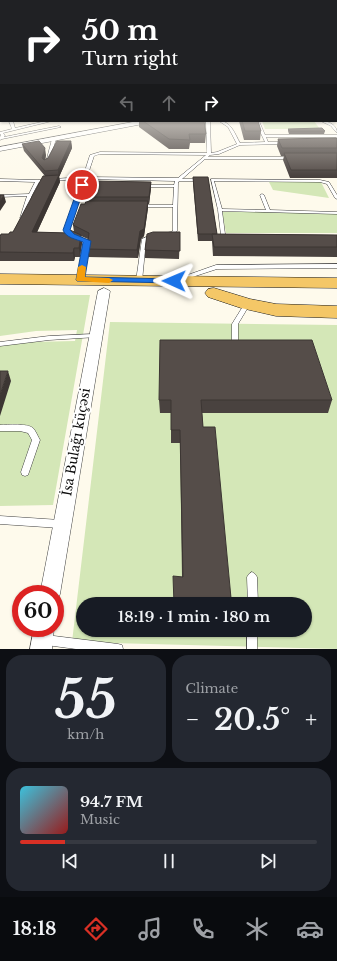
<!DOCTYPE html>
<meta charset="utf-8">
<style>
body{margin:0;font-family:"Libre Baskerville",serif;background:#242831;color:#f1f3f6;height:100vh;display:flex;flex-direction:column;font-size:15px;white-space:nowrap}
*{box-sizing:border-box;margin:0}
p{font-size:13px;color:#9ea1a6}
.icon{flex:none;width:22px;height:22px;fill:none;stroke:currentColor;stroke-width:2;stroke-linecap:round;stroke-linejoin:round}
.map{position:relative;height:649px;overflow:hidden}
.sheet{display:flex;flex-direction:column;gap:6px;padding:6px;background:#0d0f14;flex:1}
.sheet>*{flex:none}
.top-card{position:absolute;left:0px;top:0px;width:337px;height:122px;box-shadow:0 1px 3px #0004;background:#202124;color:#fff;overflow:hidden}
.speed{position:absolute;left:12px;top:585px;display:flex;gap:8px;font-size:20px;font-weight:700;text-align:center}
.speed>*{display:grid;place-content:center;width:52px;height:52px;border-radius:50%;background:#171b24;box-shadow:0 1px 3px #0004;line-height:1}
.speed .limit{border:6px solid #d22;background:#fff;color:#111}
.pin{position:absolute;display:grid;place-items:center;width:34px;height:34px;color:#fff;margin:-17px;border:2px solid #fff;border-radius:50%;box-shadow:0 1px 4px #0007}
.me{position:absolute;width:44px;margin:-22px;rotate:271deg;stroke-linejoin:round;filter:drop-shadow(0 0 3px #0008)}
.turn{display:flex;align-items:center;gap:14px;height:84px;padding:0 16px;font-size:18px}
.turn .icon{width:52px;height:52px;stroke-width:2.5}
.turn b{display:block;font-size:28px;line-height:34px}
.lanes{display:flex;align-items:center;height:38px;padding:0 16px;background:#0003;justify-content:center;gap:20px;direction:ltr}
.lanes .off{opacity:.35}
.big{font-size:30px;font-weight:600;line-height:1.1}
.sheet .card{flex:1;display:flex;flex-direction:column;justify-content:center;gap:6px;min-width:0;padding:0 14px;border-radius:16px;background:#242831}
.sheet .dial{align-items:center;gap:0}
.dial b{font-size:52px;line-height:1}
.song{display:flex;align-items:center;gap:12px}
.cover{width:48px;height:48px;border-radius:6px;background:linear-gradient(135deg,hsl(190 70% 55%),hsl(0 70% 35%))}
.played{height:4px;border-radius:2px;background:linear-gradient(90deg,#d93025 15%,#363941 15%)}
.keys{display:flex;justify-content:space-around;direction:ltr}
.heat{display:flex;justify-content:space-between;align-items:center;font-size:22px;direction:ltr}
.sheet .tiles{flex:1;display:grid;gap:6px;grid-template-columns:1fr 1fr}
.card:last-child{grid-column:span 2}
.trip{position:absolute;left:76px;top:597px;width:236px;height:40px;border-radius:20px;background:#171b24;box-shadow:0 1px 3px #0004;font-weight:600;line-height:40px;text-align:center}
.dock{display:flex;height:64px;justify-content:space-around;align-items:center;background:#090b0e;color:#9ea1a6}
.dock .icon{width:28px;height:28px}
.dock .active{color:#d93025}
.dock b{font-size:18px;color:#f1f3f6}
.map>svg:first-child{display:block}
.green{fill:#d4e7b7;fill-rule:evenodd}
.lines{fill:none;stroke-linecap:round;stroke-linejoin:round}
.service-casing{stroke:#3f3f3f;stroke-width:1}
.minor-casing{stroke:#3f3f3f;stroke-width:1}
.primary-casing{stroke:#1d1d1d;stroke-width:1}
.service{fill:#fff;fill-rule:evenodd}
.minor{fill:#fff;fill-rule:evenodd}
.primary{fill:#f4c767;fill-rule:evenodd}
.wall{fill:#49423f}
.shaded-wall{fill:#3c3633}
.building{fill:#554d49;stroke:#3c3633}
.route{fill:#1a73e8;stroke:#114b97}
.slow{fill:#f59e0b}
.labels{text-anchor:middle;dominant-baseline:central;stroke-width:4;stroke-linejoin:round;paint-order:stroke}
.near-street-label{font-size:13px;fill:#0c0c0c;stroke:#fff}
</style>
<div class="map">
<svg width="337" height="649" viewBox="0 0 337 649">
<rect width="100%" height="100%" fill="#fefaec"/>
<!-- green -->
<path class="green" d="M262,121H314L320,129H265Z
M269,182H321L329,198L273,190Z
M222,212H337V233H226Z
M0,295H90L53,505L0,506V346L30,342L75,341L77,330L36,331L0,336Z
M110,322L337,325V649L72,642ZM83,604H305V630H83Z"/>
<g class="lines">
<!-- service casing -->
<g class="service-casing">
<path id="service" d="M9,121H13L15,128L46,121H52L3,133L5,135L4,137L59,126L61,127L2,139L0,140V137L1,135L0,134V132L12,129Z
M206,121H210L211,153L217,152L237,144L228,127L219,121C231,121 235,134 240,143L265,142L255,121H259L265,135H337V137H266L268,142H285L287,143L285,144L240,145L219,154L210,155L208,157H291L293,158L291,159H205L182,179H201V181H180L178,182L177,231C174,235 168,237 164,234C166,232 170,233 173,231V207H141L139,206L141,205H173L174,187H143L141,186L143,185H174L175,181L86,179L84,184H100L102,185L100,186H84L69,230V232L89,241L83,280L80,282L77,280L84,242L65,234V230L82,179L39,182L32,195L24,218L22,219L20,218L27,196L0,197V195L29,194L35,182L0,181V179L38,180L83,177L90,155L100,152L207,153ZM100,154L206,155L178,178L87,177L94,156Z
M321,121C329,121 337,125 337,133L331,126Z
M54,138L56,139L48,165L45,166L52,139Z
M211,179L320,180L329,182L337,195V199L335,198L327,184L320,182L214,181L222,209L266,210L260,195L262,194L264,195L270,210L337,212V214L222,211L225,234L231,237L229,238L221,235L218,210Z
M151,235H155V236L146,240L142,281L141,282H137L136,281L142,239Z
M337,264V268L217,269L183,280H179L178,279L179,278L216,265Z
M247,302L250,304L238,324V340L237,341H233L232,340V324L245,303Z
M95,334L98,336L97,337L49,340L0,346V342L49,336Z
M0,425C8,425 27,423 33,428C36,431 38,437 40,440L28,475L25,476L22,475L21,472L32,440L28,433L20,431H0Z
M0,516L60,520L63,521L64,524L63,527L60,528L0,524Z
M252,572L255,574L257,577L258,604H248L247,577L249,574Z
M247,630H257V649H247Z
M46,635L118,644L122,645L123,649H76L46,645L42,644L41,640L42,636Z"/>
</g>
<!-- minor casing -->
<g class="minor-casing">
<path id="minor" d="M138,121H151L148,123L0,151V147Z
M104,288L110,291L60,594L57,601L55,602V594H40L98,291Z
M34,628H54L52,649H30Z"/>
</g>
<!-- primary casing -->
<g class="primary-casing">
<path id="primary" d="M0,274L337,278V288L0,284Z
M214,288L250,299L276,304L337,306V318L276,316L241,308L208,297L205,293L208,289Z"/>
</g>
<!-- service -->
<use href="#service" class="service"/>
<!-- minor -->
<use href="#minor" class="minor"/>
<!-- primary -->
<use href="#primary" class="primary"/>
</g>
<!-- wall -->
<path class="wall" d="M336,89L337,90V118L336,117Z
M139,121H204L206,134L205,143H190L189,149H169L139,127Z
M239,121H258L261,131L260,140H244Z
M288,129L325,131L324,134H289L288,131Z
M278,139H337V178H290L283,160L284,156H281L277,146Z
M71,141L72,148L59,177L60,182L37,232L69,233L74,232L73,225L85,204L88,201V197L151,182V188L149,204H148V208L144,236L141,239L138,258L88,257L87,249L88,239L81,236L82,243L80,257H75L74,261H0V237L13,232L45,176L24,151L22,144L46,155L45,160L48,158Z
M193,177H208L217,234L337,235V257L213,256L212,241H198L193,183Z
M180,232L179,259L145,258V250Z
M159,400H332L328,413H202L203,427L231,598L229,604H173L182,577L180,443H171V413H160Z"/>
<!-- shaded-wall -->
<path class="shaded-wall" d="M0,113H1V121H3L0,122Z
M71,141L72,148L59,177L58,170Z
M45,148L46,155L44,166L42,158Z
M59,175L60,182L33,241L32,232Z
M151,182V188L149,204V197Z
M4,195L6,202L0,211V201Z
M148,201V208L144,236L141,239L138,258L137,250L140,231Z
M81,235L82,243L80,257L79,248Z
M74,248L75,257L74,261L73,253Z
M8,371L11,381L0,416V395Z"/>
<!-- building -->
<path class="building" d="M0,89L1,90V113H0V104L1,103V99L0,98Z
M336,89L337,90V101H336L337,110L336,109Z
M143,121H204L206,134H189L190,140L169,139Z
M242,121H258L261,131H245Z
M322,128L325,131H290L288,129Z
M336,138L337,139V148H282L278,139Z
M39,141L45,148L42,158L44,160L48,158L57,141H71L58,170L45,171L22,144Z
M284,153H337V170H291Z
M59,175L32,232L69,233L70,230L81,235L79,248H74L73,253L0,252V237L1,234H9L10,232H13L43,176Z
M193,177H208L217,234H198Z
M93,181L151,182L149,197H88Z
M0,195H4L0,201Z
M86,201H148L144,229L140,231L137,250L87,249L89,233L73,225L81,204H85Z
M153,232H180V251L145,250L147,234Z
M212,234L337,235V247H214Z
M160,340H312L332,400H201L203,427H215L231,598H201V604H174L173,576L183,577L180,430H171V400H159Z
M0,371H8L0,395Z"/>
<!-- sky -->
<linearGradient id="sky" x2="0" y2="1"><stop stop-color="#93c6ed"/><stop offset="0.48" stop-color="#fffdf6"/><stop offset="1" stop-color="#fffdf6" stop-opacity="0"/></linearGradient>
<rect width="337" height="176" fill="url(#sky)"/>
<!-- route -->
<path class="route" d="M82,183L85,185L70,230L74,234L91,241L85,277L174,279L178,281L177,283L77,281L76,280L83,242C76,239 66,238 63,230L79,185Z"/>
<!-- slow -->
<path class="slow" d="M82,265L86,267L85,277L109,278L113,280L109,283L77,281L76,280L78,267Z"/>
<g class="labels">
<!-- near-street labels -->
<g class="near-street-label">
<text transform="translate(76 442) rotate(-80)">İsa Bulağı küçəsi</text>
</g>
</g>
</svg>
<div class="speed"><div class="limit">60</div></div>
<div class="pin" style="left:82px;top:185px;background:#d93025"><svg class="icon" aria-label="arrive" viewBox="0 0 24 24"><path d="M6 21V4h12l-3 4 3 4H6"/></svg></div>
<svg class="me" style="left:174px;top:281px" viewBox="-20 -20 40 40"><path d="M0-17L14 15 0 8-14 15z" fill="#1a73e8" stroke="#fff" stroke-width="4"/></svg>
<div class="trip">18:19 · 1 min · 180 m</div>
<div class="top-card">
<div class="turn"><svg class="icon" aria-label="right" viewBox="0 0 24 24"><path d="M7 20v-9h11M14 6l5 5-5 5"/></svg><div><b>50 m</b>Turn right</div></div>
<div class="lanes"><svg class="icon off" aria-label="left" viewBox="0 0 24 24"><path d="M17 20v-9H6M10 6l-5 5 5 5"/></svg><svg class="icon off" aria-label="ahead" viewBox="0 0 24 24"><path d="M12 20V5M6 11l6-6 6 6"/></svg><svg class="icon" aria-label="right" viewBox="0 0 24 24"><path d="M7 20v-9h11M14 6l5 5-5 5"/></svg></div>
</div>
</div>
<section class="sheet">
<div class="tiles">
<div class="card dial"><b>55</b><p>km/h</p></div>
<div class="card"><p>Climate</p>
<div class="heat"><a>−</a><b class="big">20.5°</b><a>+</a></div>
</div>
<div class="card">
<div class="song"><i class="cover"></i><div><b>94.7 FM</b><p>Music</p></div></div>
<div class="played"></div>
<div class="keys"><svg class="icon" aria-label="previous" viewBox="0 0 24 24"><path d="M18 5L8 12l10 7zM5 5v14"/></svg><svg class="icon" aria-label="pause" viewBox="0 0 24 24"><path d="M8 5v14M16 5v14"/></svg><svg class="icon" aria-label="next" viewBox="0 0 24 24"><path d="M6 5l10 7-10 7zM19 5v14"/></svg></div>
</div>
</div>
</section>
<nav class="dock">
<b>18:18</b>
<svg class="icon active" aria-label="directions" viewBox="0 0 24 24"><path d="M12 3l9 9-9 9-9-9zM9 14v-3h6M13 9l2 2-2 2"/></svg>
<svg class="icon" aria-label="music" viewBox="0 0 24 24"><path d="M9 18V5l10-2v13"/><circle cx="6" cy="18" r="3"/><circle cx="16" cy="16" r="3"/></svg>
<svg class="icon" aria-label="phone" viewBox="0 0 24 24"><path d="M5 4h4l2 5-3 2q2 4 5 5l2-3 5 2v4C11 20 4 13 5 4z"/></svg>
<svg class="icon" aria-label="climate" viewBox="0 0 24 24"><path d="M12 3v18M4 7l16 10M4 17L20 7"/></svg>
<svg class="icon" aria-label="car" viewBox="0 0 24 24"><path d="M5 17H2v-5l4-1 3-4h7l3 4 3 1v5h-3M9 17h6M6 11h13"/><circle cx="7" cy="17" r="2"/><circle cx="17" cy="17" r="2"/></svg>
</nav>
